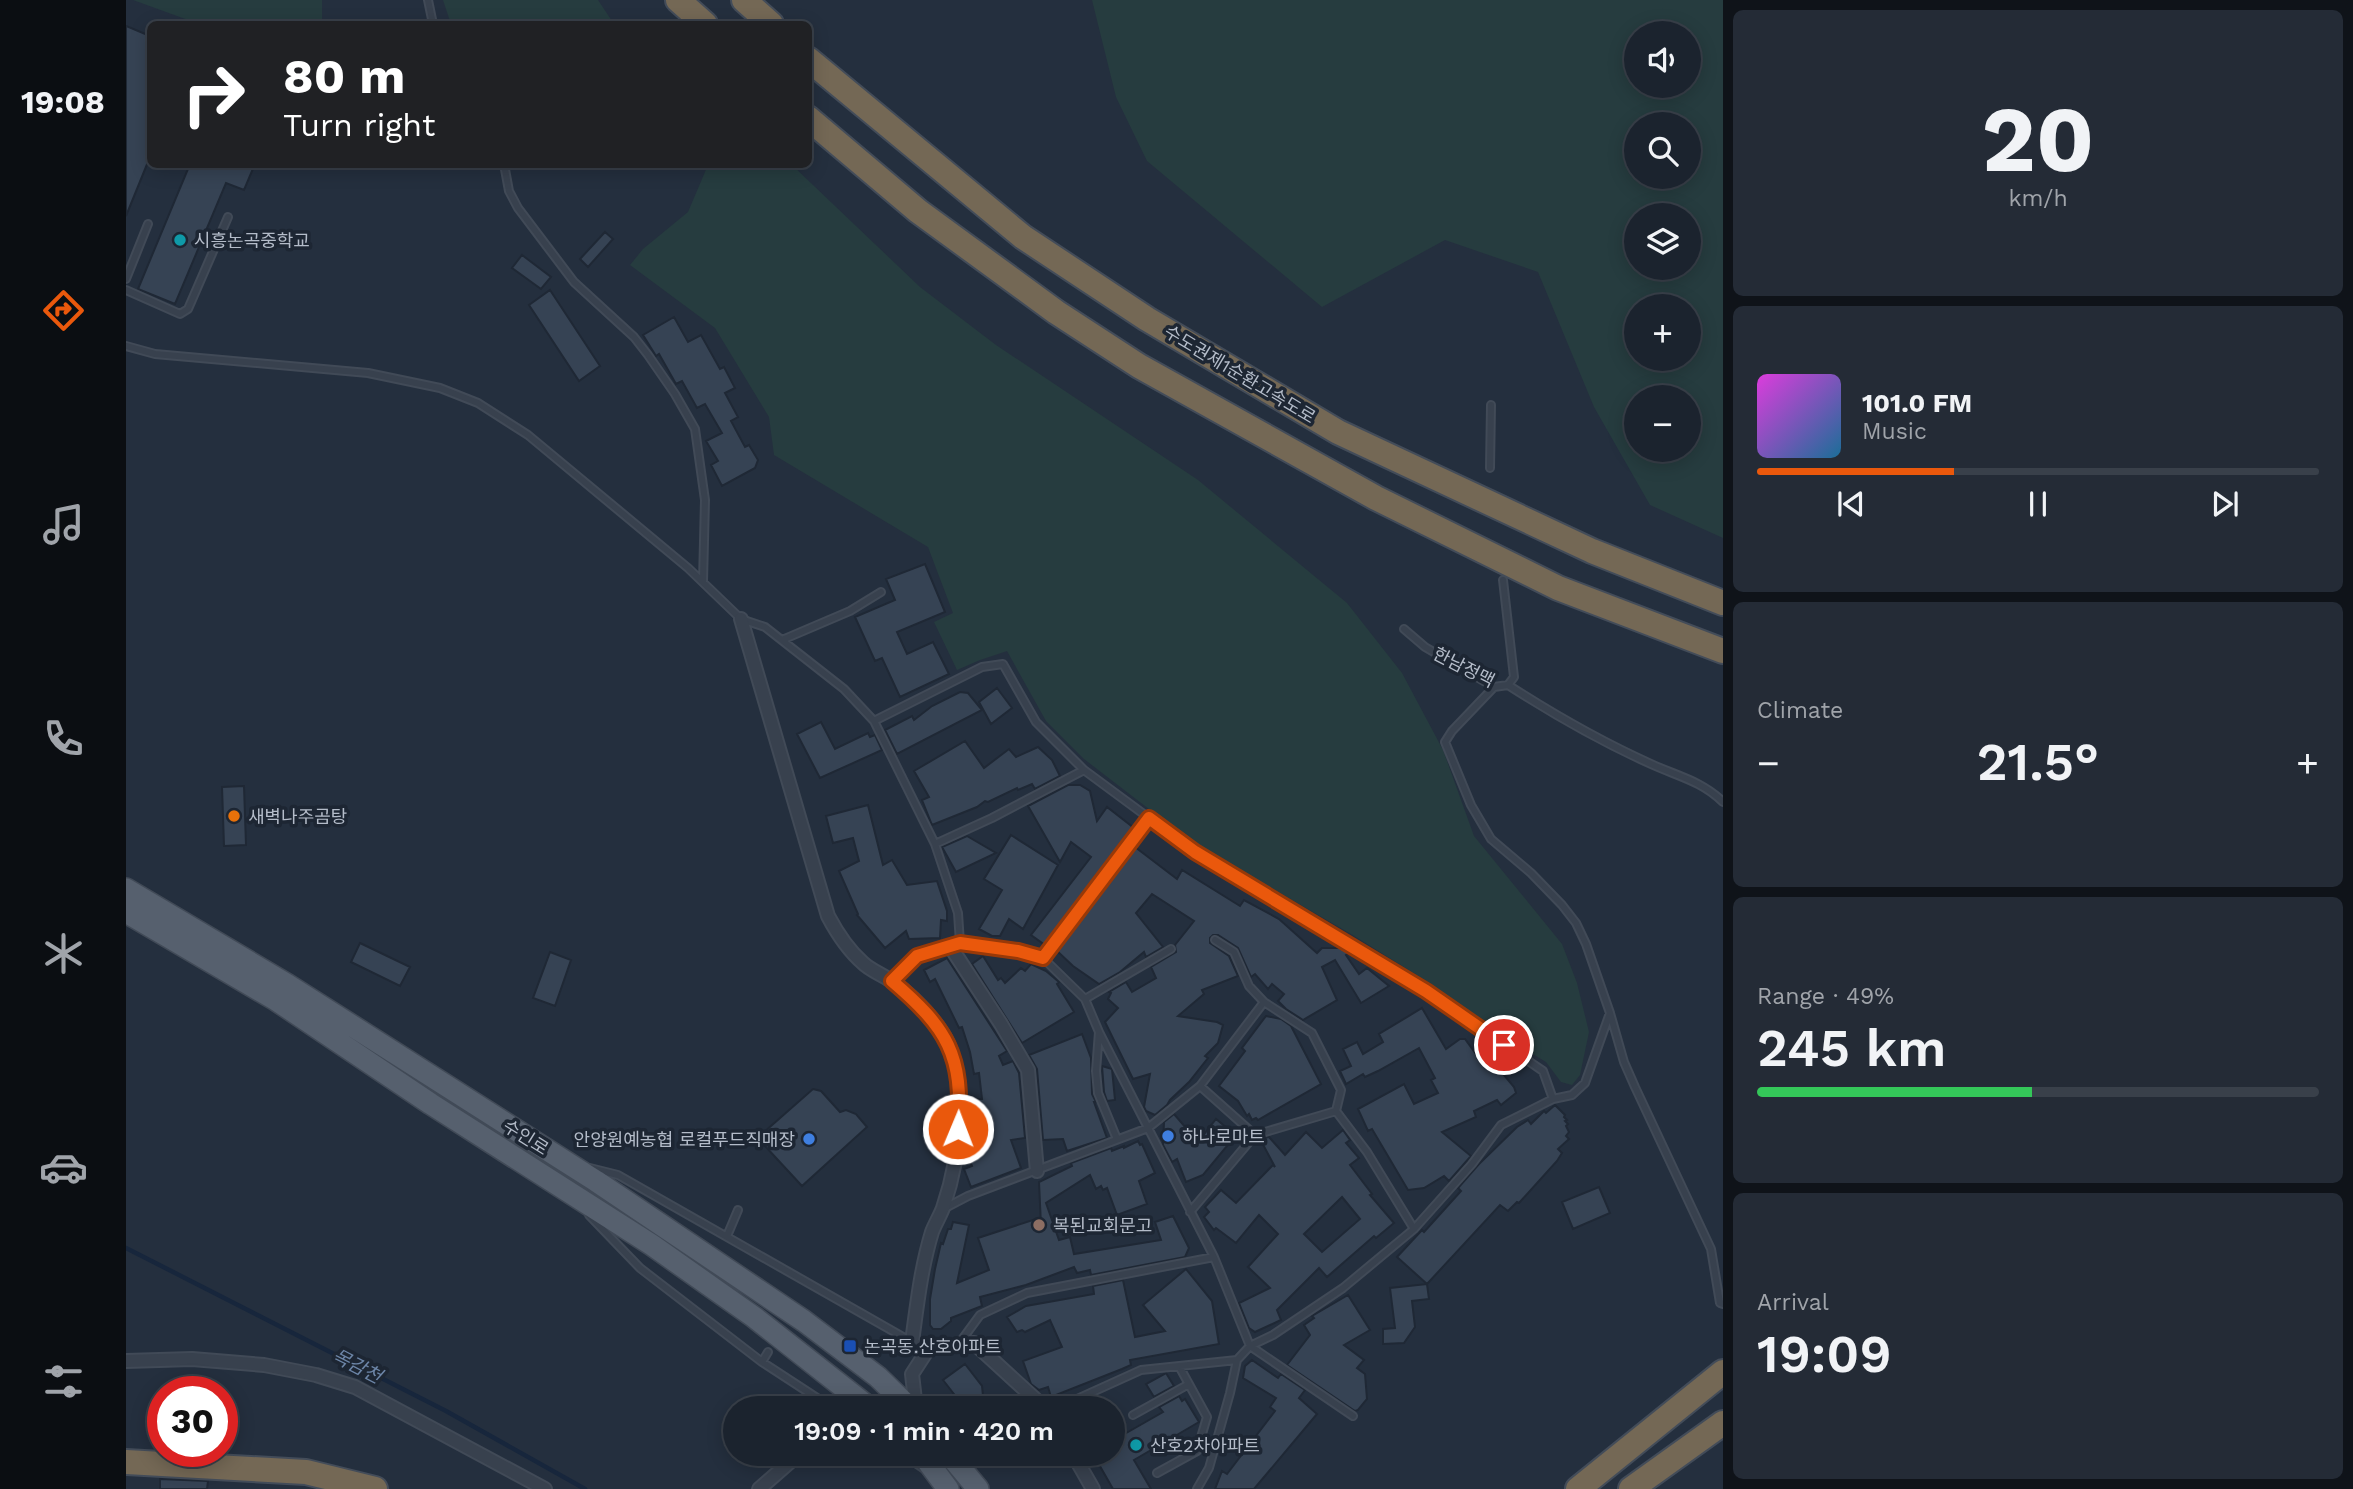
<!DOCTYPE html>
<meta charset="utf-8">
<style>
body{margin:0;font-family:"Work Sans","Noto Sans KR",sans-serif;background:#242b36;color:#f1f3f6;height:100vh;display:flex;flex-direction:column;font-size:26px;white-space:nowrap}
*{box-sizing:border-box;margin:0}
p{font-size:23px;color:#a0a4aa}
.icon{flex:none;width:38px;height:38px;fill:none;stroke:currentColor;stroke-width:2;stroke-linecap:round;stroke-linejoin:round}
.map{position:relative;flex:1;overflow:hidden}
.sheet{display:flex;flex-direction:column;gap:10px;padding:10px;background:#0f1319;width:630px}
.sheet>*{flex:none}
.top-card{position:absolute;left:21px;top:21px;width:665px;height:147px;border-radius:10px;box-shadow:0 4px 18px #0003,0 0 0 2px #39404a;background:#202124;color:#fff;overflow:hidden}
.controls{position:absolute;left:1498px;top:21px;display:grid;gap:14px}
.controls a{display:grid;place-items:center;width:77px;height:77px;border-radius:50%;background:#1b232e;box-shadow:0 4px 18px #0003,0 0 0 2px #39404a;font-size:35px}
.speed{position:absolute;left:21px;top:1376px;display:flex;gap:14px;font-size:35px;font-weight:700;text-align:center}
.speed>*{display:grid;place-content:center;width:91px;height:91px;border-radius:50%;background:#1b232e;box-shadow:0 4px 18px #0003,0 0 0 2px #39404a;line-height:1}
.speed .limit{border:10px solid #d22;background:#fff;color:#111}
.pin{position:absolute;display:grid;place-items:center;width:60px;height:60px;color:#fff;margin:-30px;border:4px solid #fff;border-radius:50%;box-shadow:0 2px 7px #0007}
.me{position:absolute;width:77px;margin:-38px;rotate:1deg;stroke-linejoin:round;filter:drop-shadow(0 0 5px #0008)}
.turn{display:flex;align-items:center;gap:24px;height:147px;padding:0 21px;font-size:32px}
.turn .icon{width:91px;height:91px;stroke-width:2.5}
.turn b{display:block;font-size:49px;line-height:60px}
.big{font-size:52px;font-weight:600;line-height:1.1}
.sheet .widget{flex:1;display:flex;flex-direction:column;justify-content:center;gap:10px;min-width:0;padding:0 24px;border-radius:10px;background:#242b36}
.sheet .dial{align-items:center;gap:0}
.dial b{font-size:91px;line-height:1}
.song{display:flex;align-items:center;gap:21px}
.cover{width:84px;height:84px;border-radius:10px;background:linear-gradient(135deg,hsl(300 70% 55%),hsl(200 70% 35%))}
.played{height:7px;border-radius:4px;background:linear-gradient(90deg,#ea580c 35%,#39404a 35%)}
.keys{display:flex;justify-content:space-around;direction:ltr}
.heat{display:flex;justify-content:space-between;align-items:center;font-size:38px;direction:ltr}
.charge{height:10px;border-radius:5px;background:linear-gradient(90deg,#34c759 49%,#39404a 0)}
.trip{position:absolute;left:597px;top:1396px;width:402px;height:70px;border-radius:35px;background:#1b232e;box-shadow:0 4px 18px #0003,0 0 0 2px #39404a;font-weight:600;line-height:70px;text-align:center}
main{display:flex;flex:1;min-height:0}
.menu{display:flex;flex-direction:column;width:126px;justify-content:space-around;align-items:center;background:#0b0e12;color:#a0a4aa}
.menu .icon{width:49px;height:49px}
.menu .selected{color:#ea580c}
.menu b{font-size:32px;color:#f1f3f6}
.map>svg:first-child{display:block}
.green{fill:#263c3f;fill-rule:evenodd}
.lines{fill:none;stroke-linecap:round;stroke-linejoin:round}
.stream{stroke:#17263c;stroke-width:4.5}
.building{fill:#364354;stroke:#1f2835;stroke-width:2;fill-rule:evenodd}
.lane-casing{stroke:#414a57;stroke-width:10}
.street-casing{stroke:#414a57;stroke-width:16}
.primary-casing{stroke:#414a57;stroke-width:24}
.highway-casing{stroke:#434c59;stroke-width:28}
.lane{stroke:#38414e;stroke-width:6}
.street{stroke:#38414e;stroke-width:12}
.primary{stroke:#56606e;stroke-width:21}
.highway{stroke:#746855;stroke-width:24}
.route-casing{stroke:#983908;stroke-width:18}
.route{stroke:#ea580c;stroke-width:12}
.culture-dot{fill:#0f9aa8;stroke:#1d2633;stroke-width:2.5}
.food-dot{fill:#e8710a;stroke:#1d2633;stroke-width:2.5}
.shop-dot{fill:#3f7fe0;stroke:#1d2633;stroke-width:2.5}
.education-dot{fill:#8d6e63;stroke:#1d2633;stroke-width:2.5}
.transit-dot{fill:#1a4fb4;stroke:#1d2633;stroke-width:2.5}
.labels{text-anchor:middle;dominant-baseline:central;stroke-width:7;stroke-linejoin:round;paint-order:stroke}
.poi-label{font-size:18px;fill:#b4bcc9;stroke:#1d2633;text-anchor:start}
.street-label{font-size:18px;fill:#b4bcc9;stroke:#1d2633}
.water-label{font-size:19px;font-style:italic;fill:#6d86a8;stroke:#1d2633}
</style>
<main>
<nav class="menu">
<b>19:08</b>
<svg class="icon selected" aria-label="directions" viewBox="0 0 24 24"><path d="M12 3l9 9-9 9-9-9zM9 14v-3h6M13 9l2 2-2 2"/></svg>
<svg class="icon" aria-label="music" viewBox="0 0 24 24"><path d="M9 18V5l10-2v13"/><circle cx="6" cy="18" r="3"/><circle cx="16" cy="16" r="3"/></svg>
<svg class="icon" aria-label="phone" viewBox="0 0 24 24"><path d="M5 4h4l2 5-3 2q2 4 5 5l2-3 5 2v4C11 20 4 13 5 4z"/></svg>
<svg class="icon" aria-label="climate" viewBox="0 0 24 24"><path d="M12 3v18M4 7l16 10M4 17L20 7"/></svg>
<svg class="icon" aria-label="car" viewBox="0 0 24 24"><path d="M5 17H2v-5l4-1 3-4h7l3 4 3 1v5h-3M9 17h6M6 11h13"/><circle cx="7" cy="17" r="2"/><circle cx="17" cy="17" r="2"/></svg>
<svg class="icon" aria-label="filters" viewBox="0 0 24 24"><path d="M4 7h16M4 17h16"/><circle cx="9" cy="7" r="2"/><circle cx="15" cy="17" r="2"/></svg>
</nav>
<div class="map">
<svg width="1597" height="1489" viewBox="0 0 1597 1489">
<rect width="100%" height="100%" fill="#242f3e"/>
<!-- green -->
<path class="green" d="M7,0H196V24H73Z
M317,0H472L488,24H325Z
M966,0H1597V538L1524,505L1468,407L1412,272L1319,240L1196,307L1021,161L990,97ZM1510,33H1563V86H1510ZM1510,124H1563V177H1510ZM1510,215H1563V268H1510ZM1510,306H1563V359H1510ZM1510,397H1563V450H1510Z
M582,165H666L794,287L870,345L1072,480L1221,603L1276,673L1317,750L1348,836L1436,944L1451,983L1463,1032L1454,1075L1446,1085L1435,1082L1420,1062L1359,1025L1310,987L1225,934L1067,843L958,759L920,721L881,651L854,660L831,670L808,622L827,613L802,547L648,455L643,417L589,328L504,265L517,249L562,212Z"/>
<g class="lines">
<!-- stream -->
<path class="stream" d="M0,1248L320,1411L459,1489"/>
</g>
<!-- building -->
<path class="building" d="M0,26L24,36V157L0,216Z
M64,164H129L118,190L100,183L49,304L12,289Z
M479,232L487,239L462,267L454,259Z
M396,255L425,277L415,289L386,268Z
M424,290L474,366L453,381L403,305Z
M548,317L562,342L575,335L594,369L598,367L609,388L599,393L612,417L605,421L619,447L623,445L632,460L629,468L596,486L585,465L592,461L580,441L596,433L579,404L571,408L556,381L550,384L533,354L530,356L517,335Z
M799,564L819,612L771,632L781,654L807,642L823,674L774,697L756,658L749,661L729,617L769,600L760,579Z
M871,688L886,708L865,724L853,702Z
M834,692L842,693L856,710L771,754L759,730L786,716L788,720L806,706Z
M695,722L709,749L742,733L744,737L749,735L756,750L694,778L671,734Z
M839,741L858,768L883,749L890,757L912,747L926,760L934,776L909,789L906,784L892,790L891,788L862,802L859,801L851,807L806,825L796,800L803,797L788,771Z
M942,785H954L964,791L971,821L981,807L1008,828L919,945L905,935L965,857L945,842L934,862L902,806Z
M118,786L120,845L98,846L96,787Z
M742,805L757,865L766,860L781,885L811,881L821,911V921L815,920L814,938L783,939L780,931L759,948L731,915L732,914L713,871L733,861L727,838L707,843L700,816Z
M885,835L932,865L897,929L883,919L874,936H866L853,929L876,890L858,879Z
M841,836L870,853L830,872L816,847Z
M1009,847L1051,879L1056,870L1114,906L1118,900L1153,919L1191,953L1196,948H1218L1225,952L1220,955L1233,974L1241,968L1263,986L1235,1003L1209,960L1196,967L1211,1000L1177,1020L1160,1009L1152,1001L1158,994L1146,984L1142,989L1129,974L1125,977L1112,948L1092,935H1087L1084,938V943L1103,956L1112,976L1076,990L1078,994L1052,1016L1091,1022L1097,1025L1092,1043L1079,1056L1082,1058L1063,1082L1044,1100L1041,1105L1029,1115L1020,1111L1018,1107L1024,1074L1007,1079L979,1022L992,1008L982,999L985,993L983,992L1000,982L1006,992L1030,978L1025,967L1050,952L1049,945L1068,921L1026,894L1010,913L1037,947L1020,957L1018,952L994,972L973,984L947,966L930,950Z
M234,943L284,967L274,986L225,962Z
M424,952L445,960L429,1006L407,998Z
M857,956L872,980L875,978L879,983L895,968L899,971L905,964L920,971L933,982L931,984L948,1012L896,1043L846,964Z
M821,958L881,1051L873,1056L877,1065L887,1061L893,1073L899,1138L885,1140L895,1168L845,1187L838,1169L846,1166L842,1156L848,1154L846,1134L855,1133L852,1099H856L853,1073L848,1074L844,1052L836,1027L833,1028L809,979L804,982L798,970Z
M1296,1008L1320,1049L1334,1039H1339L1358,1065L1373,1069L1388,1087L1390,1093L1375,1105L1371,1100L1348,1111L1350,1117L1316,1132L1345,1156L1323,1181L1318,1176L1298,1188L1282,1190L1246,1129L1242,1131L1232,1109L1278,1084L1288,1104L1312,1093L1305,1080L1309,1078L1293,1048L1252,1071L1239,1077L1237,1074L1220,1084L1214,1071L1225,1066L1217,1049L1231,1042L1237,1054L1257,1042L1253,1034Z
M1140,1016L1155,1019L1165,1026L1195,1084L1132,1120L1130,1118L1126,1120L1123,1114L1121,1116L1112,1101L1093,1086L1119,1051L1116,1048Z
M956,1034L965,1058L966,1094L970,1102H968L981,1138L941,1151L937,1139L917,1140L911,1069L903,1055Z
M976,1066L986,1069L989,1100L981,1101L978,1092Z
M687,1089L695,1091L714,1112L720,1110L730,1114L741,1127L676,1186L639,1146L637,1133Z
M1429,1105L1439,1115L1438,1117L1441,1120L1439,1121L1442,1124L1440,1126L1443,1132L1440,1136L1443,1139L1432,1149L1436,1153L1431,1161L1393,1203L1391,1202L1382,1211L1374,1205L1301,1284L1271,1257L1296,1230L1298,1232L1335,1191L1332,1188L1353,1164L1391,1127L1402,1120L1405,1124L1418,1111L1420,1113Z
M1048,1114L1072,1142L1090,1119L1107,1133L1103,1138L1106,1140L1077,1175L1060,1182L1051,1159L1046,1162L1037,1145L1038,1122Z
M1217,1130L1224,1140L1220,1143L1233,1158L1224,1165L1246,1194L1244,1195L1268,1223L1250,1238L1248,1236L1201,1277L1193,1268L1151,1310L1155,1320L1129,1332L1123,1328L1113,1303L1144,1288L1122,1267L1152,1234L1133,1215L1110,1243L1090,1228L1088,1230L1078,1217L1083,1212L1079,1207L1095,1190L1110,1203L1147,1165L1149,1167L1134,1139L1143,1137L1159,1155L1180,1132L1196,1148ZM1216,1197L1234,1219L1196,1252L1178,1234Z
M1012,1141L1014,1145L1016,1144L1029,1173L1013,1181L1021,1204L991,1215L981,1188L977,1190L975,1186L970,1189L964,1175L920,1203L933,1240L944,1237L948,1254L1035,1240L1029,1222L1047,1216L1063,1248L1059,1257L965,1275L964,1270L951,1273L948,1267L900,1285L854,1297L856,1306L825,1318V1321L815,1329H807L804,1325V1299L809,1269L815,1243L817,1244L822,1229H825L827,1222L843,1225L831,1283L863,1270L852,1238L913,1218L915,1225L913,1182L946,1166L945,1163L985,1148L986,1151L998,1146V1148Z
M1473,1187L1484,1213L1447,1229L1436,1202Z
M1060,1269L1086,1301L1093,1344L1004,1360L1005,1365L996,1369L925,1397L922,1387L913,1390L905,1384L897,1361L936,1347L924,1320L899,1332L896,1330L891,1332L881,1317L900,1306L968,1294L967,1286L997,1280L1009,1337L1039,1331L1017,1305Z
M1301,1284L1303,1299L1286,1301L1289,1327L1278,1343L1257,1344V1329L1269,1328L1264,1288Z
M1222,1295L1244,1330L1218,1345L1238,1360L1231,1368L1239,1374L1241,1399L1232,1410L1229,1411L1161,1365L1184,1335L1178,1325L1188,1318L1186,1316Z
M1126,1360L1152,1378L1155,1374L1179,1390L1173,1398L1191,1414L1128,1489H1089L1096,1471L1101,1474L1149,1411L1144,1407L1150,1398L1117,1378L1119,1366Z
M839,1364L856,1386L857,1396L864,1409H834L828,1400L831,1398L817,1380Z
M1040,1373L1048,1386L1028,1397L1020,1384Z
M1053,1396L1056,1401L1059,1399L1073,1422L1008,1460L1025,1489H987L967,1454H987V1422L995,1436L1037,1412L1033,1407Z
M34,1479L82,1481L81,1489H34Z"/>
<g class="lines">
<!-- lane casing -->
<g class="lane-casing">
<path id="lane" d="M302,0L307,24
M378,164L383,191L392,208L448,282L508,337L522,355L549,394L569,429L579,500L577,582
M0,279L22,224
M0,290L54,314L62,309L102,217
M0,346L29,354L242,373L314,388L352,403L402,435L562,568L615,619L639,627L718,689L748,721L809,844L832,913L834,943
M1364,468L1365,405
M1278,629L1299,647L1368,687L1382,685L1388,677L1377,580
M656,640L724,611L755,592
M1382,685C1427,714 1476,742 1525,764C1551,776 1576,781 1597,802
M1368,687L1326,731L1319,742L1345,805L1365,839L1405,873L1436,905L1450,923L1460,944L1484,1013
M748,721L856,667L877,664L910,722L958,770L1069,852L1300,991L1417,1071L1427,1099
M809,844L866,818L958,770
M1089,940L1108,952L1123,986L1138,1002
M917,958L1023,818
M766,981L791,956L834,943L892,951L917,958L959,999L973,1032L970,1071L972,1093L991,1139
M959,999L1045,949
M973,1032L1088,1257L1124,1346L1227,1416
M1074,1086L1129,1135
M464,1168L492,1175L786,1342
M819,1208L842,1196L1022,1128L1074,1086L1138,1002L1186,1033L1215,1090L1210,1111
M1064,1212L1129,1135L1210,1111L1241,1152L1288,1229
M463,1215L514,1268L636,1362L708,1409
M601,1236L612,1210
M799,1354L832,1345L854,1315L901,1293L1088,1257
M636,1362L642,1352
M929,1409L1015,1370L1111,1360
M1007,1415L1063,1384
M776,1454L797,1468
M1031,1473L1071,1451L1081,1417L1053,1366
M1071,1489L1083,1468L1104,1393L1111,1360L1124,1346L1147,1335L1217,1288L1288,1229L1346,1164L1375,1125L1427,1099L1446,1095L1459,1083L1484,1013L1498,1062L1509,1087L1585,1249L1594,1303L1597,1304"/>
</g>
<!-- street casing -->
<g class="street-casing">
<path id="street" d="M615,619L702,916C711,933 722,950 737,963C744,970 755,974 764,980C782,992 800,1010 813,1028C846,1073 834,1158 817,1208C814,1216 809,1224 806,1232C795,1268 791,1305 786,1342L799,1354L786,1374L790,1409
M824,946L875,1024L902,1070L911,1171
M832,1345L848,1343L920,1409
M0,1361L66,1359L138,1365L190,1375L229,1387L419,1489
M947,1454L967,1489
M633,1489L673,1454"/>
</g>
<!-- primary casing -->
<g class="primary-casing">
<path id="primary" d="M0,889L162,985L470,1181L678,1321L752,1377L785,1409
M0,912L150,1000L305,1104L526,1245L628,1317L745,1409
M796,1454L822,1489
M823,1454L852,1489"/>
</g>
<!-- highway casing -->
<g class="highway-casing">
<path id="highway" d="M552,0L579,24
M618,0L645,24
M682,59L897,237L1021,319L1212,432L1466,551L1597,603
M682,118L792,211L930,312L1013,366L1250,498L1432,588L1597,651
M0,1462L180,1472L249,1489
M1452,1489L1597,1372
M1505,1489L1597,1423"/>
</g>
<!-- lane -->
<use href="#lane" class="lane"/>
<!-- street -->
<use href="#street" class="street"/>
<!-- primary -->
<use href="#primary" class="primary"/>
<!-- highway -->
<use href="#highway" class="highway"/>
</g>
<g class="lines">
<!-- route casing -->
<g class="route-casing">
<path id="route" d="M832,1129C838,1055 821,1028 766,981L791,956L834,943L892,951L917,958L1023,818L1069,852L1300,991L1378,1045"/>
</g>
<!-- route -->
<use href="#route" class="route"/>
</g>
<!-- markers -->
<g class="culture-dot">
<circle cx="54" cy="240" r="7"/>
<circle cx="1010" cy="1445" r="7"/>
</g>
<circle class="food-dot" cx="108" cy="816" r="7"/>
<g class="shop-dot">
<circle cx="1042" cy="1136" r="7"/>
<circle cx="683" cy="1139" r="7"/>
</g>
<circle class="education-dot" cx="913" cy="1225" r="7"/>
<rect class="transit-dot" x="717" y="1339" width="14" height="14" rx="3.5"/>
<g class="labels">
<!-- poi labels -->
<g class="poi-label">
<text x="68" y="240">시흥논곡중학교</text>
<text x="122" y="816">새벽나주곰탕</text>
<text x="1056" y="1136">하나로마트</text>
<text x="669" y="1139" text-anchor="end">안양원예농협 로컬푸드직매장</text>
<text x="927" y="1225">복된교회문고</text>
<text x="738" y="1346">논곡동.산호아파트</text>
<text x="1024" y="1445">산호2차아파트</text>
</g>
<!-- street labels -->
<g class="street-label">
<text transform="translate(1114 374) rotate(31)">수도권제1순환고속도로</text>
<text transform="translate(1338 667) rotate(27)">한남정맥</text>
<text transform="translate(400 1137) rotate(32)">수인로</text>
</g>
<!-- water labels -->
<g class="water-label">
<text transform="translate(231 1366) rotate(27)">목감천</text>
</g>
</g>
</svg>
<div class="controls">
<a><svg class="icon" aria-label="sound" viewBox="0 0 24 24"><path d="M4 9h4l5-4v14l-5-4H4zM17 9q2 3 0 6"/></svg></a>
<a><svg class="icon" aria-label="search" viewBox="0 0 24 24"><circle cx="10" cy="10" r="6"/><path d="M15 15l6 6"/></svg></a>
<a><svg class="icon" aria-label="layers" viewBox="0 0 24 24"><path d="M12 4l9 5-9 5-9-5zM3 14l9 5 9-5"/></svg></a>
<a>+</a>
<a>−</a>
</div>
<div class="speed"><div class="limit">30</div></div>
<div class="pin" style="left:1378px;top:1045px;background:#d93025"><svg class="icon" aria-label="arrive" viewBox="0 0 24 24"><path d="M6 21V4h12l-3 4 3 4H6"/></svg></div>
<svg class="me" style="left:832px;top:1129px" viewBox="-20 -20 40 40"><circle r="17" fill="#ea580c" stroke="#fff" stroke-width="3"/><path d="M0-11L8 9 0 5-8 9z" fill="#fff"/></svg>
<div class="trip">19:09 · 1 min · 420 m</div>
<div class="top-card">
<div class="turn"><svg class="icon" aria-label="right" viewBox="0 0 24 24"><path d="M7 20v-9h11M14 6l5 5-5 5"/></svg><div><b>80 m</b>Turn right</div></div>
</div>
</div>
<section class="sheet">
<div class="widget dial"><b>20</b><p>km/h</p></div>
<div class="widget">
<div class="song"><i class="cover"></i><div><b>101.0 FM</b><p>Music</p></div></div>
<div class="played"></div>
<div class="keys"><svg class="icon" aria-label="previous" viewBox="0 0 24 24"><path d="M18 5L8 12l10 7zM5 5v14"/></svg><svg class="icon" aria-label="pause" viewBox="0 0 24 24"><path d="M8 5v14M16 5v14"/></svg><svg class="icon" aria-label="next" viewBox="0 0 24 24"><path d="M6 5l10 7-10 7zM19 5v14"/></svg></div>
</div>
<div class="widget"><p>Climate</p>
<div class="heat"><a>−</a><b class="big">21.5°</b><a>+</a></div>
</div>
<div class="widget"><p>Range · 49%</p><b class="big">245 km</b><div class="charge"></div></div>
<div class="widget"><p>Arrival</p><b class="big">19:09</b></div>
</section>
</main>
